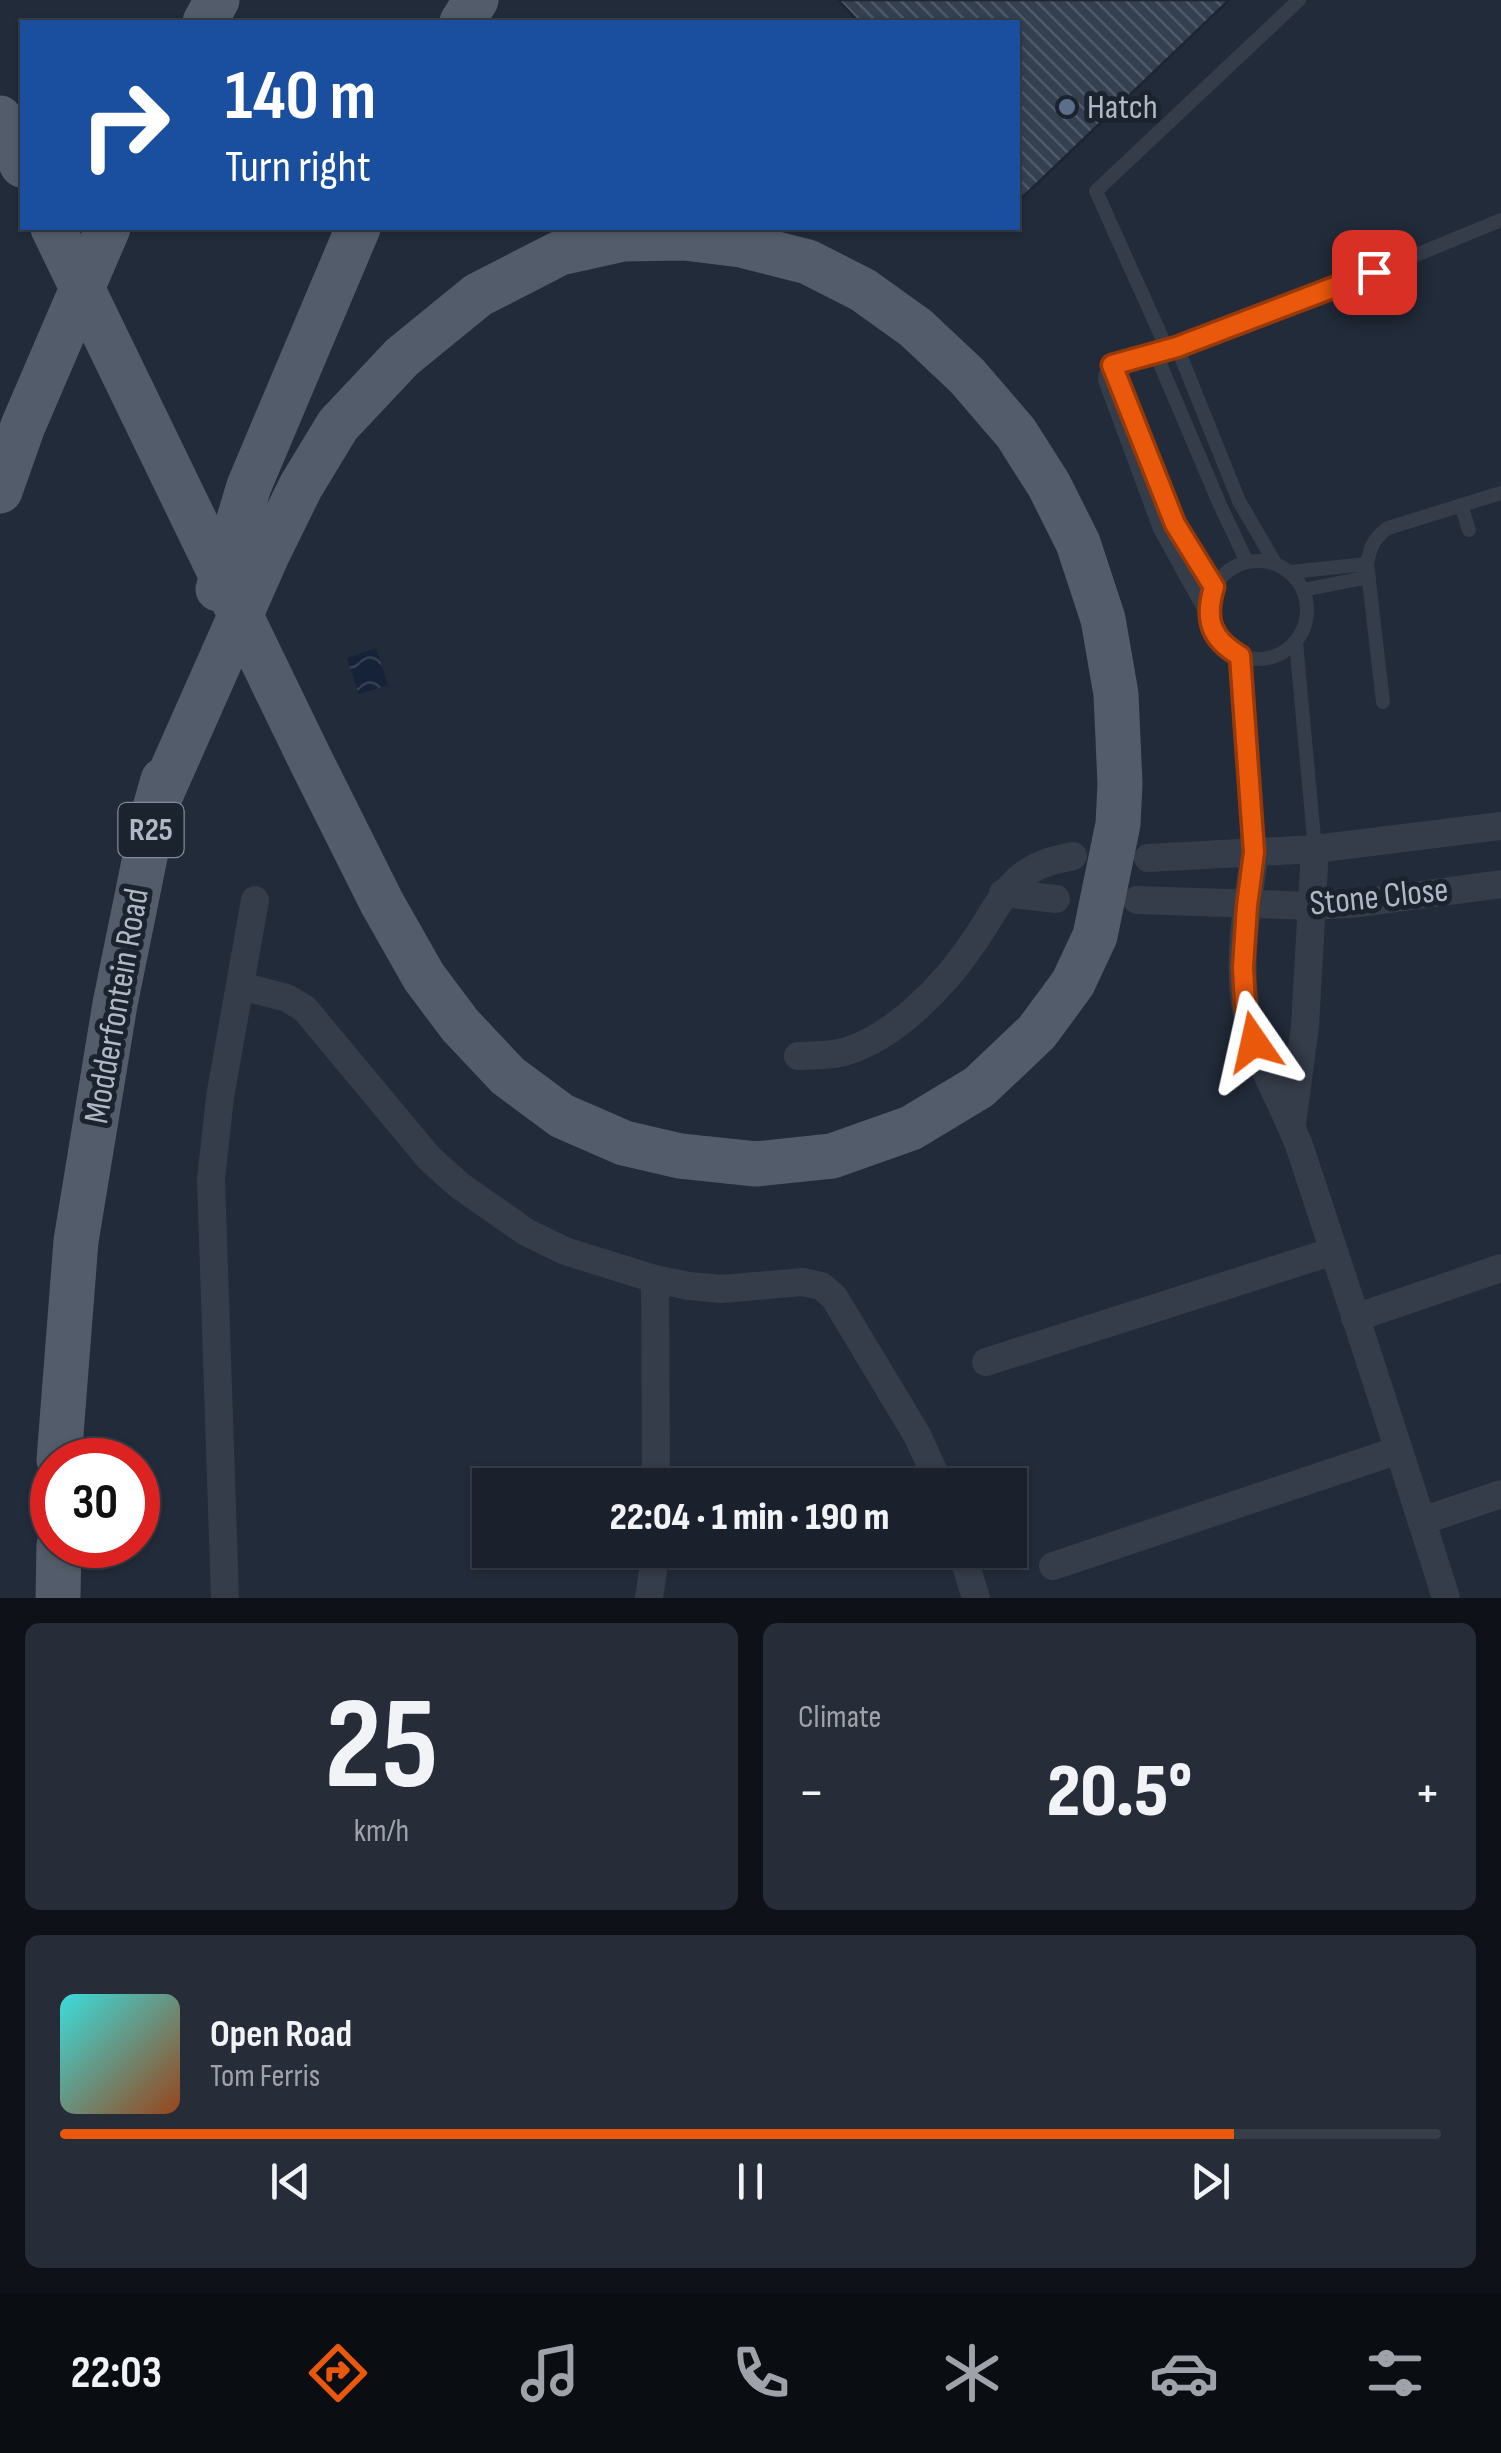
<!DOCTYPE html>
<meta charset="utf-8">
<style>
body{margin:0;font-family:"Sofia Sans Condensed",sans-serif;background:#272d38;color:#f1f3f6;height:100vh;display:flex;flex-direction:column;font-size:38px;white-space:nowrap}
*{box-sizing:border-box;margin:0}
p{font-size:32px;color:#9fa3a9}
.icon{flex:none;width:55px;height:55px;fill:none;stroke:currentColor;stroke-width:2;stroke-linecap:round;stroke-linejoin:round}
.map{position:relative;height:1598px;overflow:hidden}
.drawer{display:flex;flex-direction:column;gap:25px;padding:25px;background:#0e1218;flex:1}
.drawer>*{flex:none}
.hud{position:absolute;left:20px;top:20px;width:1000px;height:210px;border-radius:0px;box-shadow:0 2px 8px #0004,0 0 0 2px #383e48;background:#1a4fa0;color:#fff;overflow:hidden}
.speed{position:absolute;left:30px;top:1438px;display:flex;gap:20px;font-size:50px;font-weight:700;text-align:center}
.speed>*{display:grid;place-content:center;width:130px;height:130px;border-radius:50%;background:#1a202c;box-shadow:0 2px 8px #0004,0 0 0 2px #383e48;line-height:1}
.speed .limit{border:15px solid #d22;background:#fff;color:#111}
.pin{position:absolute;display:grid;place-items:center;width:85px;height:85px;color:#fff;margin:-42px;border-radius:20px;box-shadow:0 5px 15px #0006}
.me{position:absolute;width:110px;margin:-55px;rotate:349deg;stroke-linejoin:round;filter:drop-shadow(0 0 8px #0008)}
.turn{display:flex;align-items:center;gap:35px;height:210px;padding:0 40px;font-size:45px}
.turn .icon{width:130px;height:130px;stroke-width:2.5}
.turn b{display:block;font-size:70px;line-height:85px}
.big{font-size:75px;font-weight:800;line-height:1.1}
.drawer .tile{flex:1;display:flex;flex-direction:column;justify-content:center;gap:15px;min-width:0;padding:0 35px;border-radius:15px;background:#272d38}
.drawer .dial{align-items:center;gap:0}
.dial b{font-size:130px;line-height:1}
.song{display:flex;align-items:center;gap:30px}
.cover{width:120px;height:120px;border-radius:15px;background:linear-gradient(135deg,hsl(180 70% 55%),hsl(20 70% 35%))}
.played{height:10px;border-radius:5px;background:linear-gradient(90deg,#ea580c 85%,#383e48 85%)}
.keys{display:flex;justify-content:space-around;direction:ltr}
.heat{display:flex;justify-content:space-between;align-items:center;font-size:55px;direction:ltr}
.drawer .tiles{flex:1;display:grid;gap:25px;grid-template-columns:1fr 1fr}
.tile:last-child{grid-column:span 2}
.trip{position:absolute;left:472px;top:1468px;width:555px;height:100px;border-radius:0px;background:#1a202c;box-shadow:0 2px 8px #0004,0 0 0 2px #383e48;font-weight:800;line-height:100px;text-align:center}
.tabs{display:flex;height:160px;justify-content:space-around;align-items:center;background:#0a0d12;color:#9fa3a9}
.tabs .icon{width:70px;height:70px}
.tabs .active{color:#ea580c}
.tabs b{font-size:45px;color:#f1f3f6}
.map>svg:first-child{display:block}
.water{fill:url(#water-waves)}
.building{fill:url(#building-back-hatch);stroke:#1d2531;stroke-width:2.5}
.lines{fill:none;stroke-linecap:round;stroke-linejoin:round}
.service{stroke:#353d4a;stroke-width:14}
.minor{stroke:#353d4a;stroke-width:28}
.primary{stroke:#535c6a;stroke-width:45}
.route-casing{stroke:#983908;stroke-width:25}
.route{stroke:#ea580c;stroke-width:18}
.service-dot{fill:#5c6f8a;stroke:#1b232f;stroke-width:4}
.labels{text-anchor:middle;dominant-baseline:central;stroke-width:10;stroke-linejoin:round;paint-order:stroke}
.shield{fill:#1b232f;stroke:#838b99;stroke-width:2.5}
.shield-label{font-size:32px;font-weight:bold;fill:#b0b8c6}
.poi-label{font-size:35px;fill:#b0b8c6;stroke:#1b232f;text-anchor:start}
.street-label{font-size:35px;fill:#b0b8c6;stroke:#1b232f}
</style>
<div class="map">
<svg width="1501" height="1598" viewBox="0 0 1501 1598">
<defs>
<pattern id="water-waves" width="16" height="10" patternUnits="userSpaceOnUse" patternTransform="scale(2.5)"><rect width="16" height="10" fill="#152237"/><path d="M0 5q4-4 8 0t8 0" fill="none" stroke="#344052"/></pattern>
<pattern id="building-back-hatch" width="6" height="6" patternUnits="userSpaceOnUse" patternTransform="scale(2.5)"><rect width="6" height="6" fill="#343f50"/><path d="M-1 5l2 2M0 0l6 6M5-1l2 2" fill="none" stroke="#4f5968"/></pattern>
</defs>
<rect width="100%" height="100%" fill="#222b3a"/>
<!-- water -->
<path class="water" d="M376,648L388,685L359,694L347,658Z"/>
<!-- building -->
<path class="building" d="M838,0H1229L1023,197L1018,192V22H859Z"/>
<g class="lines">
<!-- service -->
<path class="service" d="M1177,347L1239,501L1275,563
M1167,349L1096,191L1299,0
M1155,352L1220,505L1247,562
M1112,365L1175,524L1214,587
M1461,505L1469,530
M1209 610a49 49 0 1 1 98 0a49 49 0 1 1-98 0Z
M1290,572L1367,564
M1303,590L1369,577
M1210,620L1160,529L1105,380C1105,373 1107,370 1112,365L1177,347L1346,284L1501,220
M1296,642L1315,849
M1240,656L1255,852
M1383,702L1367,564C1370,547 1374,538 1388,528L1501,493"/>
<!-- minor -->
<path class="minor" d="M1255,852C1248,901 1238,953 1245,1003C1251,1055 1284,1102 1301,1151C1350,1300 1399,1448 1446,1598
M1148,858L1315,849L1501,826
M1003,893L1056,899
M1137,900L1313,906L1360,903L1501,884
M241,986L287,998L305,1009L429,1158L459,1185L526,1232L565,1251L655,1279L689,1286L722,1289L803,1282L821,1286L834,1297L917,1435L940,1485
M798,1056C813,1055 830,1056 844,1052C895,1037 944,986 973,943C994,914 1006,878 1043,864C1053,860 1064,858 1073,856
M1292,1125L1305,1026L1315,849
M655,1279L656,1485
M1355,1318L1501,1268
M986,1362L1334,1251
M1422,1521L1501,1494
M961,1550L976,1598
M1053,1566L1399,1450
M225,1598L211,1179L220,1097L255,900
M649,1598L656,1550"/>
<!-- primary -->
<path class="primary" d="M205,22L217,0
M462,22L476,0
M0,118L22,165
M53,228L311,761L382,903L424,977L460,1025L508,1076L562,1116L624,1143L680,1156L756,1164L832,1156L911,1128L979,1087L1037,1032L1073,983L1095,936L1118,824L1120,784L1116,694L1103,619L1078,543L1049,485L1016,433L967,376L916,328L863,290L808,262L741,245L684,238L623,239L560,253L478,295L402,357L338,425L301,486L268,553L155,808
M0,491L23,426L108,228
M218,589L249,486L358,228
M59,1460L76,1241L115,1004L155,808L163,780
M58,1598L59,1545"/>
</g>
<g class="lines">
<!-- route casing -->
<g class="route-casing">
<path id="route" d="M1254,1042L1245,1004L1243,967L1247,906L1254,852L1240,656C1211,639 1204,620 1214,587L1175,524L1112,365L1177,347L1374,272"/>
</g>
<!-- route -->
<use href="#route" class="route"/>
</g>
<!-- markers -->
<circle class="service-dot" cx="1067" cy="107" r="10"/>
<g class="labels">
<!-- shield labels -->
<rect class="shield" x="118.5" y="803" width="65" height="54" rx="8"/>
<g class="shield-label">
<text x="151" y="830">R25</text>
</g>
<!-- poi labels -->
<g class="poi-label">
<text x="1087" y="107">Hatch</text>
</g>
<!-- street labels -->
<g class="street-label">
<text transform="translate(1379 897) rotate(-6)">Stone Close</text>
<text transform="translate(117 1006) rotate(-80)">Modderfontein Road</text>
</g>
</g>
</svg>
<div class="speed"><div class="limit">30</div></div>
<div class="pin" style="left:1374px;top:272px;background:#d93025"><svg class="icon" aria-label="arrive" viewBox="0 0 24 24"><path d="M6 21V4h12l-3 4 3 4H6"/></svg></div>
<svg class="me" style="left:1254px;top:1042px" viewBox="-20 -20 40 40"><path d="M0-17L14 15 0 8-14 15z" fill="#ea580c" stroke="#fff" stroke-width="4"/></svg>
<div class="trip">22:04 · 1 min · 190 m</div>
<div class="hud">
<div class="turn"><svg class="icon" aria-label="right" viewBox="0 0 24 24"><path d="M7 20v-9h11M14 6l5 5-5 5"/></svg><div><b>140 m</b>Turn right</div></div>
</div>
</div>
<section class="drawer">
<div class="tiles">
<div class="tile dial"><b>25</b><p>km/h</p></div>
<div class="tile"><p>Climate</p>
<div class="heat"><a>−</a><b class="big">20.5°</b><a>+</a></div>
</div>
<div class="tile">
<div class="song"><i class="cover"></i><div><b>Open Road</b><p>Tom Ferris</p></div></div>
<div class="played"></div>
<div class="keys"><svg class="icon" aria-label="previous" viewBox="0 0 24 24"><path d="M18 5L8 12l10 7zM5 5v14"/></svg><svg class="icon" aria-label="pause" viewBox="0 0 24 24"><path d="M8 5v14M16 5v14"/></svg><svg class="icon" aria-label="next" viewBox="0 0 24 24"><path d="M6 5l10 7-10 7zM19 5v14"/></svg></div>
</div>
</div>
</section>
<nav class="tabs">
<b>22:03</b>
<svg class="icon active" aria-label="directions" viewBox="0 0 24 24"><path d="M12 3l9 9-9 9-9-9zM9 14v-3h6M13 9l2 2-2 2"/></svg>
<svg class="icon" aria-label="music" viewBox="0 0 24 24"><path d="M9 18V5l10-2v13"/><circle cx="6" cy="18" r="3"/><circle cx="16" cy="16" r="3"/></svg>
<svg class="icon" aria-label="phone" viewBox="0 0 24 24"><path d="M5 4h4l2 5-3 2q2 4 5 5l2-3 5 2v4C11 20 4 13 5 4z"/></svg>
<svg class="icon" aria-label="climate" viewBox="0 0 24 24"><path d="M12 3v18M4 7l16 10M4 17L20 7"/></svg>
<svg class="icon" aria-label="car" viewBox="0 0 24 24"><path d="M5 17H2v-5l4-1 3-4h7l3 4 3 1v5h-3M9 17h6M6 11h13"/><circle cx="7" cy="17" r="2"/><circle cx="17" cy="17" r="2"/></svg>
<svg class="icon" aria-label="filters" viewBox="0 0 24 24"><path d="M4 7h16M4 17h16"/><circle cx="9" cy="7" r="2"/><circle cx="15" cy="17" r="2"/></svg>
</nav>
